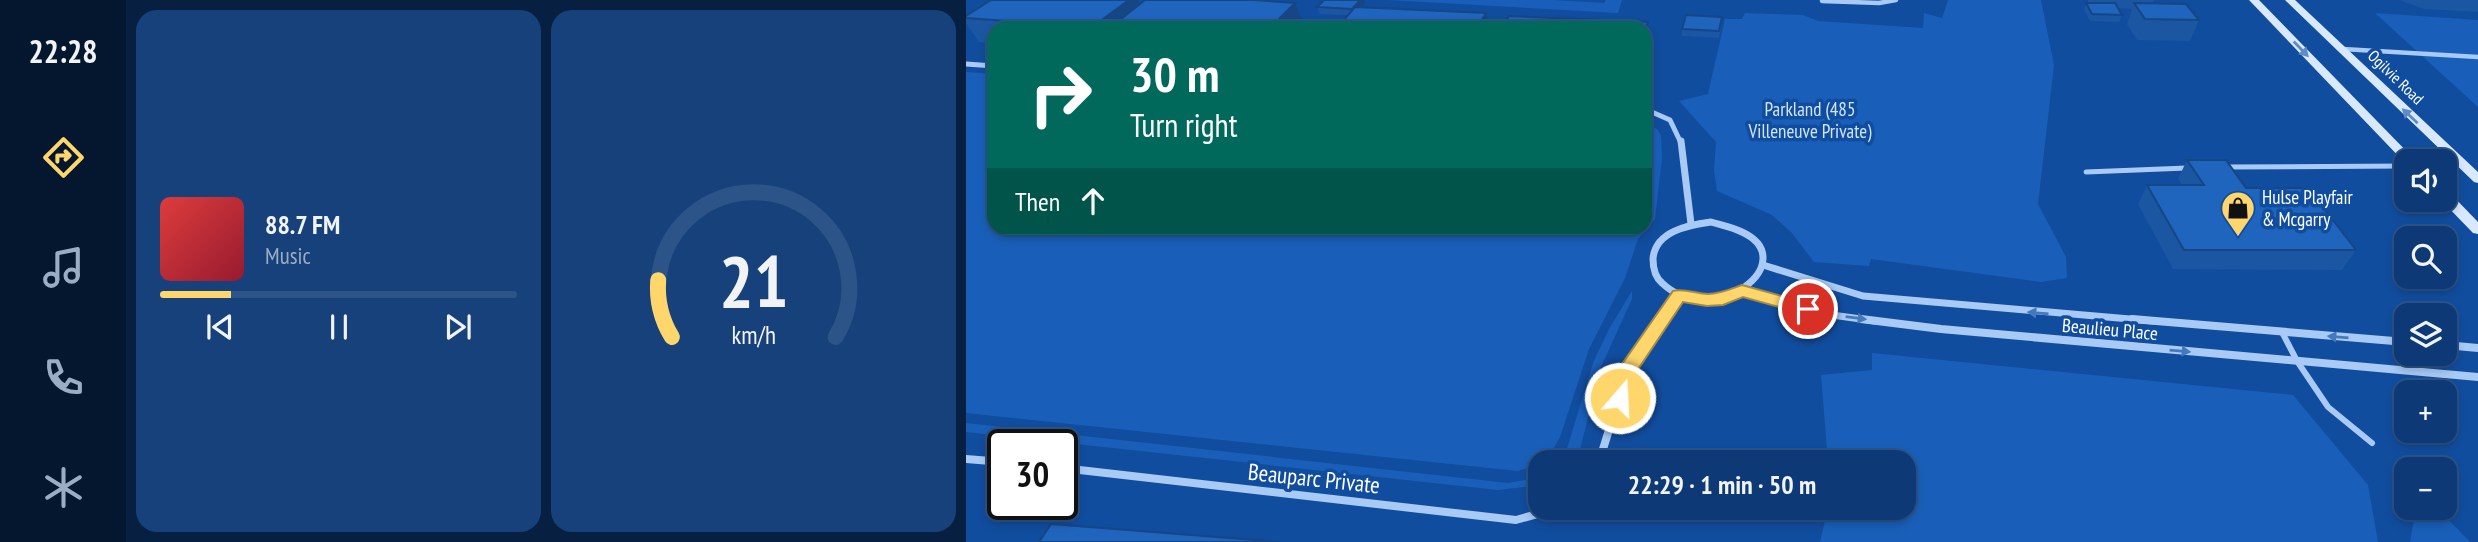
<!DOCTYPE html>
<meta charset="utf-8">
<style>
body{margin:0;font-family:"PT Sans Narrow",sans-serif;background:#16417b;color:#f1f3f6;height:100vh;display:flex;flex-direction:column;font-size:26px;white-space:nowrap}
*{box-sizing:border-box;margin:0}
p{font-size:23px;color:#9aadc5}
.icon{flex:none;width:38px;height:38px;fill:none;stroke:currentColor;stroke-width:2;stroke-linecap:round;stroke-linejoin:round}
.map{position:relative;flex:1;overflow:hidden}
.sheet{display:flex;flex-direction:column;gap:10px;padding:10px;background:#072041;width:840px}
.sheet>*{flex:none}
.banner{position:absolute;left:21px;top:21px;width:665px;height:214px;border-radius:21px;box-shadow:0 4px 10px #0003,0 0 0 2px #2d5488;background:#00695c;color:#fff;overflow:hidden}
.controls{position:absolute;left:1428px;top:149px;display:grid;gap:14px}
.controls a{display:grid;place-items:center;width:63px;height:63px;border-radius:14px;background:#0d3a76;box-shadow:0 4px 10px #0003,0 0 0 2px #2d5488;font-size:35px}
.speed{position:absolute;left:21px;top:429px;display:flex;gap:14px;font-size:35px;font-weight:700;text-align:center}
.speed>*{display:grid;place-content:center;width:91px;height:91px;border-radius:50%;background:#0d3a76;box-shadow:0 4px 10px #0003,0 0 0 2px #2d5488;line-height:1}
.speed .limit{border:4px solid #111;border-radius:10px;background:#fff;color:#111}
.pin{position:absolute;display:grid;place-items:center;width:60px;height:60px;color:#fff;margin:-30px;border:4px solid #fff;border-radius:50%;box-shadow:0 2px 7px #0007}
.me{position:absolute;width:77px;margin:-38px;rotate:19deg;stroke-linejoin:round;filter:drop-shadow(0 0 5px #0008)}
.turn{display:flex;align-items:center;gap:24px;height:147px;padding:0 28px;font-size:32px}
.turn .icon{width:91px;height:91px;stroke-width:2.5}
.turn b{display:block;font-size:49px;line-height:60px}
.then{display:flex;align-items:center;height:66px;padding:0 28px;background:#0003;gap:14px;font-size:26px}
.sheet .widget{flex:1;display:flex;flex-direction:column;justify-content:center;gap:10px;min-width:0;padding:0 24px;border-radius:21px;background:#16417b}
.sheet .dial{align-items:center;gap:0}
.dial svg{height:182px;overflow:visible;fill:none;stroke:#2d5488;stroke-width:7;stroke-linecap:round;text-anchor:middle}
.dial text{fill:#f1f3f6;stroke:none}
.song{display:flex;align-items:center;gap:21px}
.cover{width:84px;height:84px;border-radius:10px;background:linear-gradient(135deg,hsl(0 70% 55%),hsl(350 70% 35%))}
.played{height:7px;border-radius:4px;background:linear-gradient(90deg,#ffd66c 20%,#2d5488 20%)}
.keys{display:flex;justify-content:space-around;direction:ltr}
.sheet .tiles{flex:1;display:grid;gap:10px;grid-template-columns:repeat(2,1fr)}
.trip{position:absolute;left:562px;top:450px;width:388px;height:70px;border-radius:21px;background:#0d3a76;box-shadow:0 4px 10px #0003,0 0 0 2px #2d5488;font-weight:700;line-height:70px;text-align:center}
main{display:flex;flex:1;min-height:0}
.dock{display:flex;flex-direction:column;width:126px;justify-content:space-around;align-items:center;background:#05172f;color:#9aadc5}
.dock .icon{width:49px;height:49px}
.dock .active{color:#ffd66c}
.dock b{font-size:32px;color:#f1f3f6}
.map>svg:first-child{display:block}
.green{fill:#195fb9}
.lines{fill:none;stroke-linecap:round;stroke-linejoin:round}
.lane-far2{stroke:#a8caf5;stroke-width:4.5}
.lane-far1{stroke:#a8caf5;stroke-width:5}
.lane{stroke:#a8caf5;stroke-width:6}
.street-far2{stroke:#a8caf5;stroke-width:5}
.street-far1{stroke:#a8caf5;stroke-width:7}
.street{stroke:#a8caf5;stroke-width:8}
.secondary{fill:#d8e8fd;fill-rule:evenodd}
.wall{fill:#1b56a3}
.shaded-wall{fill:#164684}
.building{fill:#1f64bd;stroke:#164684;stroke-width:2}
.oneway{fill:#618bc4}
.oneway2{fill:#4679bc}
.route{fill:#ffd66c;stroke:#a68b46;stroke-width:2}
.labels{text-anchor:middle;dominant-baseline:central;stroke-width:7;stroke-linejoin:round;paint-order:stroke}
.far-street-label{font-size:16px;fill:#fff;stroke:#114d9e}
.park-label{font-size:19px;fill:#d1e5fe;stroke:#114d9e}
.poi-label{font-size:19px;fill:#fff;stroke:#114d9e;text-anchor:start}
.street-label{font-size:19px;fill:#fff;stroke:#114d9e}
.near-street-label{font-size:23px;fill:#fff;stroke:#114d9e}
</style>
<main>
<nav class="dock">
<b>22:28</b>
<svg class="icon active" aria-label="directions" viewBox="0 0 24 24"><path d="M12 3l9 9-9 9-9-9zM9 14v-3h6M13 9l2 2-2 2"/></svg>
<svg class="icon" aria-label="music" viewBox="0 0 24 24"><path d="M9 18V5l10-2v13"/><circle cx="6" cy="18" r="3"/><circle cx="16" cy="16" r="3"/></svg>
<svg class="icon" aria-label="phone" viewBox="0 0 24 24"><path d="M5 4h4l2 5-3 2q2 4 5 5l2-3 5 2v4C11 20 4 13 5 4z"/></svg>
<svg class="icon" aria-label="climate" viewBox="0 0 24 24"><path d="M12 3v18M4 7l16 10M4 17L20 7"/></svg>
</nav>
<section class="sheet">
<div class="tiles">
<div class="widget">
<div class="song"><i class="cover"></i><div><b>88.7 FM</b><p>Music</p></div></div>
<div class="played"></div>
<div class="keys"><svg class="icon" aria-label="previous" viewBox="0 0 24 24"><path d="M18 5L8 12l10 7zM5 5v14"/></svg><svg class="icon" aria-label="pause" viewBox="0 0 24 24"><path d="M8 5v14M16 5v14"/></svg><svg class="icon" aria-label="next" viewBox="0 0 24 24"><path d="M6 5l10 7-10 7zM19 5v14"/></svg></div>
</div>
<div class="widget dial"><svg viewBox="0 0 100 80">
<path d="M14 69A42 42 0 1 1 86 69"/>
<path d="M14 69A42 42 0 0 1 8 44" stroke="#ffd66c"/>
<text x="50" y="56" font-size="32" font-weight="700">21</text>
<text x="50" y="72" font-size="11">km/h</text>
</svg></div>
</div>
</section>
<div class="map">
<svg width="1512" height="542" viewBox="0 0 1512 542">
<rect width="100%" height="100%" fill="#114d9e"/>
<!-- green -->
<path class="green" d="M422,0H588L638,3L640,0H656L652,13Z
M982,0H1075L1088,65L1072,204L1100,257L1101,278L1075,282L905,259L903,266L848,262L825,232L806,215L751,191L748,171L750,142L713,101L742,94L759,19H776L779,13L837,15L852,21L957,28L958,13L976,18Z
M1409,13L1512,20V107Z
M0,72L28,74V228H679V122L692,130L695,136L696,158L689,219L672,239L659,278L623,349L594,437L580,462L552,471L0,413Z
M666,291V299L635,367L614,449L605,462H593L599,455L627,363L643,329Z
M906,353L1327,395L1402,485L1412,542H854L862,508H938V462H862L855,375L906,370Z
M0,423L542,483L574,477V485L532,490L0,432Z
M1450,508H1471L1504,542H1444Z"/>
<g class="lines">
<!-- lane-far2 -->
<path class="lane-far2" d="M856,1L913,3L930,0
M1377,49L1512,57"/>
<!-- lane-far1 -->
<path class="lane-far1" d="M1259,167L1440,166
M1120,172L1221,168"/>
<!-- lane -->
<path class="lane" d="M1316,332L1331,361L1362,407L1406,443"/>
<!-- street-far2 -->
<path class="street-far2" d="M0,64L28,66
M679,109L704,120L715,143"/>
<!-- street-far1 -->
<path class="street-far1" d="M715,141L725,224
M745,222C755,225 766,227 776,232C838,261 748,332 696,283C689,277 687,268 687,259C689,231 723,225 745,222Z
M797,265L897,296L1187,321
M777,291L866,315L909,321
M696,321L713,295"/>
<!-- street -->
<path class="street" d="M895,319L975,329L1512,377
M1166,319L1440,342
M1479,345L1512,348
M0,459L37,462
M633,462L661,372L697,319
M96,468L550,520L593,508"/>
<!-- secondary -->
<path class="secondary" d="M1283,0H1293L1450,161H1440V164Z
M1319,0H1329L1512,172V183L1508,182Z
M1479,192L1484,193L1512,222V234L1507,233L1475,200H1479Z"/>
</g>
<!-- wall -->
<path class="wall" d="M25,0H172L174,4L338,26L336,28H28V43L13,42L0,23V16Z
M1122,0H1188L1186,3L1233,20L1224,41L1171,40L1161,24L1166,9L1152,8L1156,15L1153,22L1124,21L1118,10L1120,3H1122Z
M1433,0H1512V12L1458,9Z
M399,3L381,15L354,14L351,7Z
M756,24L753,38L716,36V29Z
M1221,160L1280,188L1390,250L1376,270L1207,269L1172,204L1181,185H1216L1212,179Z"/>
<!-- shaded-wall -->
<path class="shaded-wall" d="M163,0H172L182,18L169,28H126Z
M394,0H399V3L389,16L386,9Z
M329,3L338,26L336,28H304Z
M520,13L523,28H511Z
M682,22L683,45L679,60V30Z"/>
<!-- building -->
<path class="building" d="M25,0H163L126,27L0,18V16Z
M179,0H287L329,3L304,28H144Z
M358,0H394L386,9L351,7Z
M1120,3H1149L1156,15L1126,14Z
M1168,3L1220,4L1233,20L1179,19Z
M389,7L520,13L511,28H371Z
M720,15L756,17L753,31L716,29Z
M543,16L682,22L679,30V28H536Z
M1221,160H1260L1280,188H1342L1390,250H1218L1181,185H1238Z
M85,524L314,542H73Z"/>
<!-- one-way arrows -->
<defs><path id="oneway-solid" d="M-6-.8H1V-3.2L6.5 0L1 3.2V.8H-6Z" transform="scale(1.75)"/></defs>
<g class="oneway">
<use href="#oneway-solid" transform="translate(1335 49) rotate(46)"/>
<use href="#oneway-solid" transform="translate(1444 116) rotate(-137)"/>
</g>
<g class="oneway2">
<use href="#oneway-solid" transform="translate(1072 313) rotate(-175)"/>
<use href="#oneway-solid" transform="translate(890 318) rotate(7)"/>
<use href="#oneway-solid" transform="translate(1372 337) rotate(-175)"/>
<use href="#oneway-solid" transform="translate(1214 351) rotate(5)"/>
</g>
<!-- route -->
<path class="route" d="M776,285L848,305L851,309L842,315L777,297L757,305L741,306L717,302L669,374L660,404L654,406L647,404L645,398L654,367L707,291C719,288 730,294 742,294C754,294 765,289 776,285Z"/>
<!-- icons -->
<defs>
<g id="shop-pin" transform="scale(1.75)"><path d="M0 17L-7.5 6A9.5 9.5 0 1 1 7.5 6Z" fill="#ffd66c" stroke="#114d9e"/><path d="M-5-2.5h2.3a2.7 3.5 0 0 1 5.4 0H5L5.5 6h-11ZM-1.5-2.5h3a1.5 2.3 0 0 0-3 0Z" fill="#111"/></g>
</defs>
<g fill-rule="evenodd">
<use href="#shop-pin" x="1272" y="208"/>
</g>
<g class="labels">
<!-- far-street labels -->
<g class="far-street-label">
<text transform="translate(1430 77) rotate(44)">Ogilvie Road</text>
</g>
<!-- park labels -->
<g class="park-label">
<text x="844" y="109">Parkland (485<tspan x="844" dy="22">Villeneuve Private)</tspan></text>
</g>
<!-- poi labels -->
<g class="poi-label">
<text x="1296" y="197">Hulse Playfair<tspan x="1296" dy="22">&amp; Mcgarry</tspan></text>
</g>
<!-- street labels -->
<g class="street-label">
<text transform="translate(1144 329) rotate(5)">Beaulieu Place</text>
</g>
<!-- near-street labels -->
<g class="near-street-label">
<text transform="translate(348 478) rotate(6)">Beauparc Private</text>
</g>
</g>
</svg>
<div class="controls">
<a><svg class="icon" aria-label="sound" viewBox="0 0 24 24"><path d="M4 9h4l5-4v14l-5-4H4zM17 9q2 3 0 6"/></svg></a>
<a><svg class="icon" aria-label="search" viewBox="0 0 24 24"><circle cx="10" cy="10" r="6"/><path d="M15 15l6 6"/></svg></a>
<a><svg class="icon" aria-label="layers" viewBox="0 0 24 24"><path d="M12 4l9 5-9 5-9-5zM3 14l9 5 9-5"/></svg></a>
<a>+</a>
<a>−</a>
</div>
<div class="speed"><div class="limit">30</div></div>
<div class="pin" style="left:842px;top:309px;background:#d93025"><svg class="icon" aria-label="arrive" viewBox="0 0 24 24"><path d="M6 21V4h12l-3 4 3 4H6"/></svg></div>
<svg class="me" style="left:654px;top:398px" viewBox="-20 -20 40 40"><circle r="17" fill="#ffd66c" stroke="#fff" stroke-width="3"/><path d="M0-11L8 9 0 5-8 9z" fill="#fff"/></svg>
<div class="trip">22:29 · 1 min · 50 m</div>
<div class="banner">
<div class="turn"><svg class="icon" aria-label="right" viewBox="0 0 24 24"><path d="M7 20v-9h11M14 6l5 5-5 5"/></svg><div><b>30 m</b>Turn right</div></div>
<div class="then">Then<svg class="icon" aria-label="ahead" viewBox="0 0 24 24"><path d="M12 20V5M6 11l6-6 6 6"/></svg></div>
</div>
</div>
</main>
